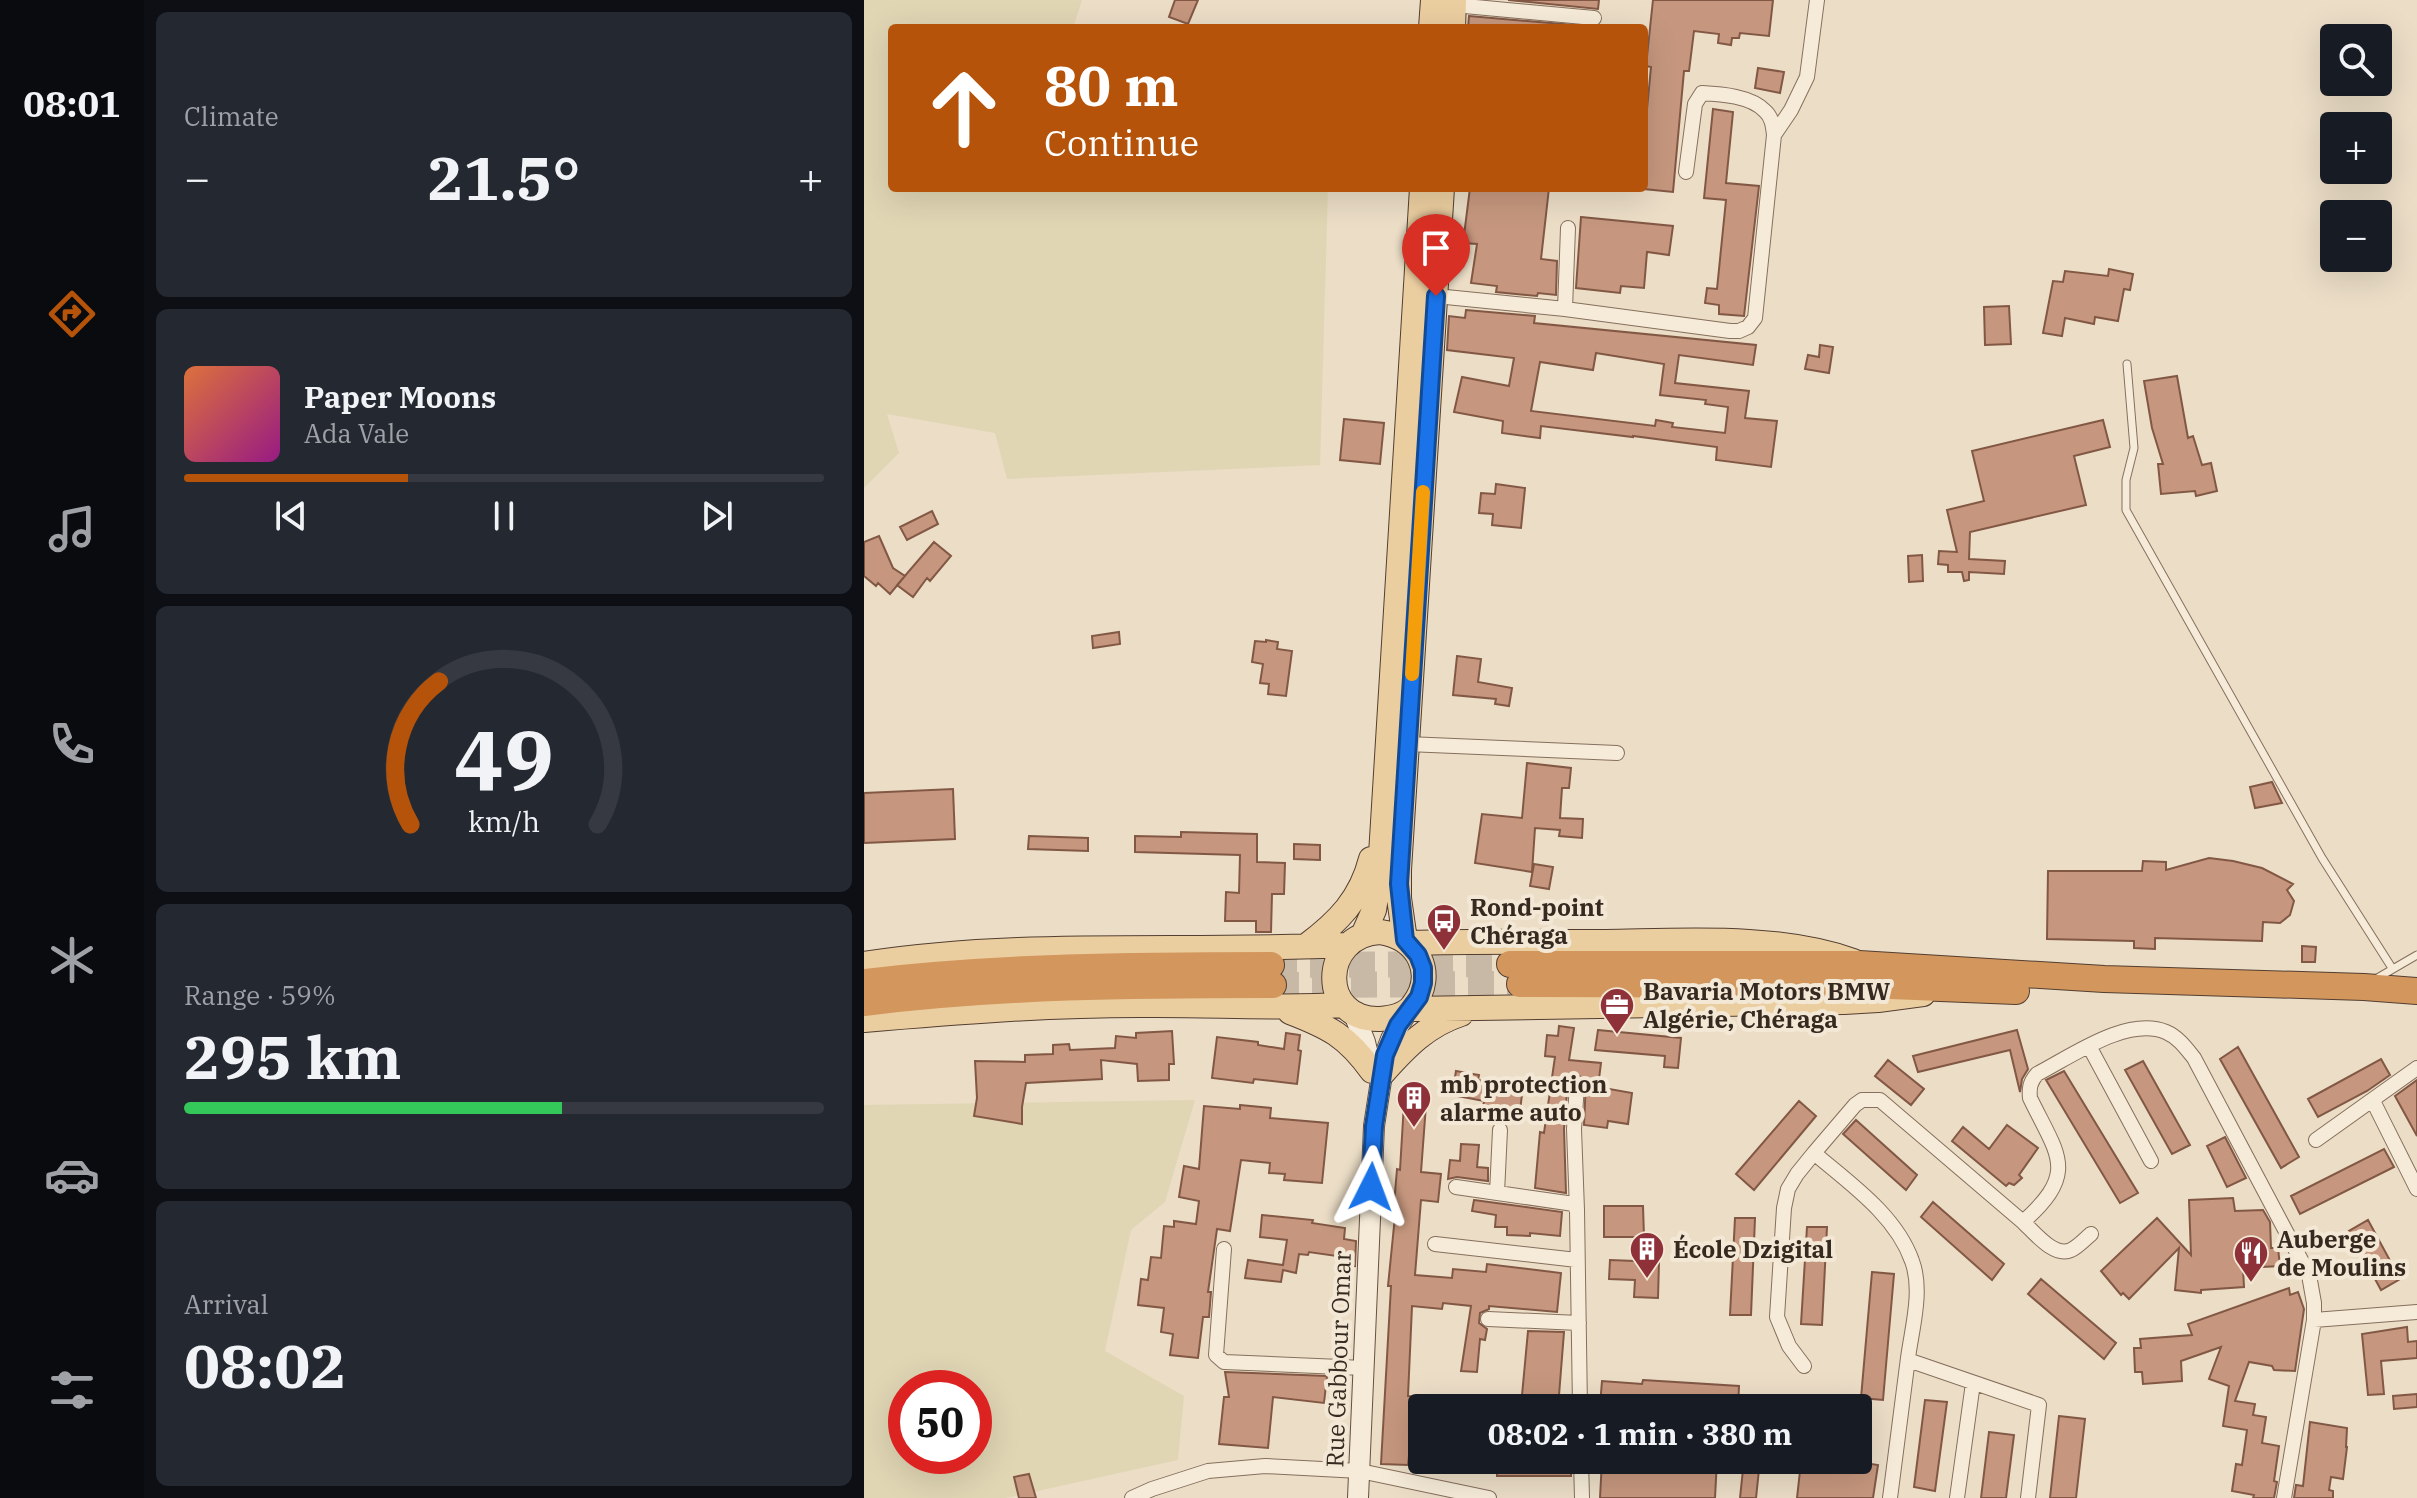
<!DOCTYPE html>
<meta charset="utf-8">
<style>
body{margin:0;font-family:"IBM Plex Serif",serif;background:#242831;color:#f1f3f6;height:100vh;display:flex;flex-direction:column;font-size:30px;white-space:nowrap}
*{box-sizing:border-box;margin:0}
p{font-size:26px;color:#9ea1a6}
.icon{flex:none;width:44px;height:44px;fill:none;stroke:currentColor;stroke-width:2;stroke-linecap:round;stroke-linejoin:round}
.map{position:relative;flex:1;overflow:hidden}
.side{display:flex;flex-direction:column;gap:12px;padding:12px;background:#0d0f14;width:720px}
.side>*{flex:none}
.top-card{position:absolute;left:24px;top:24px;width:760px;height:168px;border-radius:8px;box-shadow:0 8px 32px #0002;background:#b45309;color:#fff;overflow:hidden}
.buttons{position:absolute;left:1456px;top:24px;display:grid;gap:16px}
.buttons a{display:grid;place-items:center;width:72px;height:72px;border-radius:8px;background:#171b24;box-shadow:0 8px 32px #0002;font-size:40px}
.speed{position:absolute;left:24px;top:1370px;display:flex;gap:16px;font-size:40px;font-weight:700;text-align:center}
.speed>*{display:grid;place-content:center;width:104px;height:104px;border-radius:50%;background:#171b24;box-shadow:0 8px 32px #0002;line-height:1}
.speed .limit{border:12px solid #d22;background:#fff;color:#111}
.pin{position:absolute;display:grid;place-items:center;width:68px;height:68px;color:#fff;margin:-82px -34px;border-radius:50% 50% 50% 0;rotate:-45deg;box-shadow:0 0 8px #0007}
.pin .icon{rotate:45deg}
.me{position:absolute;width:88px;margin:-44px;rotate:3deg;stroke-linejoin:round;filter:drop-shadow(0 0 6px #0008)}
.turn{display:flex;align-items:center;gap:28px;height:168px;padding:0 24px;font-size:36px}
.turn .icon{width:104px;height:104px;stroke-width:2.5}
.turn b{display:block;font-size:56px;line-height:68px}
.big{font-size:60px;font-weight:700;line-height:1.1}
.side .widget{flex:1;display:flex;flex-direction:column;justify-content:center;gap:12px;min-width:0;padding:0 28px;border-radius:12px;background:#242831}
.side .dial{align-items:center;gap:0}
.dial svg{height:208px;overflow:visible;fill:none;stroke:#363941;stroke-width:7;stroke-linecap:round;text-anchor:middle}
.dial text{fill:#f1f3f6;stroke:none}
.song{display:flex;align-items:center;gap:24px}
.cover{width:96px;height:96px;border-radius:12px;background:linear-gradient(135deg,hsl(20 70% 55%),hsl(310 70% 35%))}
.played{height:8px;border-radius:4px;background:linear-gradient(90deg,#b45309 35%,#363941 35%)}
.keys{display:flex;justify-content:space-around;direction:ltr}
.heat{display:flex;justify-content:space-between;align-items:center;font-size:44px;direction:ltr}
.charge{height:12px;border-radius:6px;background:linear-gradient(90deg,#34c759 59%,#363941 0)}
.trip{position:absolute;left:544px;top:1394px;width:464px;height:80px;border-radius:8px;background:#171b24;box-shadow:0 8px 32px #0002;font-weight:700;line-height:80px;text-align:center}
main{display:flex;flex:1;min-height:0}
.tab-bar{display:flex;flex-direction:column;width:144px;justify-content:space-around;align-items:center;background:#090b0e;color:#9ea1a6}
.tab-bar .icon{width:56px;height:56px}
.tab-bar .current{color:#b45309}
.tab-bar b{font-size:36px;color:#f1f3f6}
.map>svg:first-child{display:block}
.farmland{fill:#e0d6b4;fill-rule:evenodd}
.building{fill:#c6977e;stroke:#825845;stroke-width:2;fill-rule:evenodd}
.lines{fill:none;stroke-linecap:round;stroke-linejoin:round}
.highway-tunnel{stroke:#c7b9a5;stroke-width:26;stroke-dasharray:26 13;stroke-linecap:butt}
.lane-casing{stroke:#856f5d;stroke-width:9}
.street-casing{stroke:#856f5d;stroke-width:16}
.secondary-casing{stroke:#665140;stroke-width:22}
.primary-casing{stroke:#533e31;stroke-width:26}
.highway-casing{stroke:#533e31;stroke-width:28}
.lane{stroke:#f6ebd8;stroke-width:7}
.street{stroke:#f6ebd8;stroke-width:14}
.secondary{stroke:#f6ebd8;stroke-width:20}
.primary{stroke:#ebcea0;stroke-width:24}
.highway{stroke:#d3975d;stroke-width:26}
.route-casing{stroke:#114b97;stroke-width:20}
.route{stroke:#1a73e8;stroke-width:14}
.slow{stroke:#f59e0b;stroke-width:14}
.labels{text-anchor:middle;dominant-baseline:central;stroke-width:8;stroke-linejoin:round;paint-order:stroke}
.poi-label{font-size:24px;font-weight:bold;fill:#362920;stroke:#f3e8d5;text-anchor:start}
.street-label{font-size:24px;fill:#362920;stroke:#f3e8d5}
</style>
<main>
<nav class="tab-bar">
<b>08:01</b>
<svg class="icon current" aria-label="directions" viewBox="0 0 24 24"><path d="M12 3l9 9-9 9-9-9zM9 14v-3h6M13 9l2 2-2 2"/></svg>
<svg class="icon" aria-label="music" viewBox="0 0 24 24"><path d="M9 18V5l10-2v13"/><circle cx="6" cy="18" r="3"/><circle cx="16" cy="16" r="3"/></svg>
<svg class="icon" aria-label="phone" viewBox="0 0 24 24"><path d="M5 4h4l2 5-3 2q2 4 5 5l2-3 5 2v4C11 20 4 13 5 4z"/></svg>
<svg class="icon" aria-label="climate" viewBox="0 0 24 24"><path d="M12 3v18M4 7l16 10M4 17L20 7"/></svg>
<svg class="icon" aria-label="car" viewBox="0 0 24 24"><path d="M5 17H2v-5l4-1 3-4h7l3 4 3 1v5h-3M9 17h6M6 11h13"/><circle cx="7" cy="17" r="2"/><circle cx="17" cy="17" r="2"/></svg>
<svg class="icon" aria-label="filters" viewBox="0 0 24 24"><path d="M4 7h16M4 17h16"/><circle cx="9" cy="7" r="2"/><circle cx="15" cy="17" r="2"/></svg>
</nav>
<section class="side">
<div class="widget"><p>Climate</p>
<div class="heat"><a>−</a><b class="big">21.5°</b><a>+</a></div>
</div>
<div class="widget">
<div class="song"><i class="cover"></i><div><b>Paper Moons</b><p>Ada Vale</p></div></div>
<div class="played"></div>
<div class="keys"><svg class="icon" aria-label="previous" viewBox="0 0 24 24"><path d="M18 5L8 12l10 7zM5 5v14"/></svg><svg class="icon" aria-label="pause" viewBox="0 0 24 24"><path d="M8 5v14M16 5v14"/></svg><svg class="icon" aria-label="next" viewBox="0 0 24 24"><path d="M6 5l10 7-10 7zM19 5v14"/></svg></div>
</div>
<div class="widget dial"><svg viewBox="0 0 100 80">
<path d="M14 69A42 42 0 1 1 86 69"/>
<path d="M14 69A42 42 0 0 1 25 14" stroke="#b45309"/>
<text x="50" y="56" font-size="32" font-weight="700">49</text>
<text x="50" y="72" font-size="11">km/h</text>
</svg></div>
<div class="widget"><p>Range · 59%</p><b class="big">295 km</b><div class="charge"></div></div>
<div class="widget"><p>Arrival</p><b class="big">08:02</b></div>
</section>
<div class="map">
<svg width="1553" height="1498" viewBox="0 0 1553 1498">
<rect width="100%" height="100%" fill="#ebddc6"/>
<!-- farmland -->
<path class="farmland" d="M0,0H218L209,28H28V188H464L456,465L143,479L131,433L23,414L35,453L0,488Z
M331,1100L301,1202L267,1230L241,1351L320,1396L314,1460L142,1498H0V1105ZM42,1388H110V1456H42Z"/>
<!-- building -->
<path class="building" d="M311,0H334L324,24L305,17Z
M644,0H735L734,9Z
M789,0H909L905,36L876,33L875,38H868L867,45L854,43L855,34L830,31L825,71H820L809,192L780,189V141L787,67L782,66Z
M605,16L733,27V28H604Z
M894,68L920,72L916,93L891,88Z
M849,109L869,112L862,183L895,186L880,316L855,314V305L841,303L843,288L853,289L862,200L840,198Z
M606,188H685L677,259L693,261L692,295L674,293L673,296L632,292L633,286L607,283L613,244L599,243Z
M717,217L809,226L805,255L783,252L780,288L757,286L756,293L712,288Z
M1245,269L1269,274L1266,290L1260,289L1254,321L1231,317L1230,324L1201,318L1198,336L1179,333L1189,281L1199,282L1201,271L1244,276Z
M1145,306L1147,344L1121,345L1120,307Z
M602,310L671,316L670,323L892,345L889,365L815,355L811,383L885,391L881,418L913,421L907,467L852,460L853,447L769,436V437L677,426L676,438L638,433L639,421L590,412L598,377L645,386L650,358L583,350L585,316L601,318ZM732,353L800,364L796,395L842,400L841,404L864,407L861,433L808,427L809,423L792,420L791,426L667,411L676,362L729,370Z
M956,345L969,347L965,373L941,369L944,355L955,357Z
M1313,376L1324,438L1329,436L1338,465L1347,463L1353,491L1332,496L1331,491L1297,494L1294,464H1299L1288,428L1280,381Z
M480,419L520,423L516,464L476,460Z
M1239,420L1246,447L1210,456L1222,505L1106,532L1105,559L1141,561L1140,574L1105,572V580L1100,581L1098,572H1084V565L1074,564L1075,551L1093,552L1083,510L1120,501L1108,451Z
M632,484L661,488L657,528L628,525L629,514L615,513L617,493L631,494Z
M68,511L74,524L43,540L36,527Z
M15,536L29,568L41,576L26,594L14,583L12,586L0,576V542Z
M70,542L87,556L66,581L63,578L49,597L33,585Z
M1058,555L1059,581L1045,582L1044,556Z
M255,632L256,644L229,648L228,636Z
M402,640L414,642L413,649L428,651L422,696L404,694L405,684L396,683L399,664L388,662L391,641L402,642Z
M593,656L617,659L614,682L648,688L645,706L631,704L632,699L589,695Z
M663,763L707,768L705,788H698L696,818L719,819L718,838L695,836L696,830L671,828L668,872L611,863L618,814L658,818Z
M1408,782L1418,803L1391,808L1386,787Z
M89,789L91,839L0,843V793Z
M317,832L393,834V862L421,863L420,894H408L407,932H392V921H361L362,892L375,893L376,855L271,852V836L317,837Z
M165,836L224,838V851L164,849Z
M430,844L456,845V860L430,859Z
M1345,858L1369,861L1398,868L1429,884L1423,890L1430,901L1426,915L1416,923L1399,922L1398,941L1291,938V949L1270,948V941L1183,939L1184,871H1278L1279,861L1302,862V870Z
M670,864L689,867L685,889L666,886Z
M1438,946L1452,947L1451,962H1438Z
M695,1026L710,1028L705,1060L737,1063L734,1087L768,1093L764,1124L744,1121L743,1128L720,1125L722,1081L714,1075L709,1076L704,1080L700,1129L702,1193L671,1188L676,1132L680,1133L691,1057L681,1056L683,1035L694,1036Z
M734,1030L817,1038L814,1068L800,1067L801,1056L731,1050Z
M1153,1030L1164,1069L1158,1079L1156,1092L1146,1050L1054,1072L1049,1056Z
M308,1031L310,1064H305V1080L274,1081L273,1064L237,1060L238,1079L162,1083L158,1107V1124L110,1116L113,1098L111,1061L161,1062V1055L189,1054V1045L205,1044L206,1050L251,1048L252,1036L272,1038V1033Z
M422,1033L436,1035L434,1050L437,1051L433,1084L390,1079L389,1083L348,1078L353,1037L394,1042V1045L420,1049Z
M1374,1047L1435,1157L1417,1168L1356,1059Z
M1517,1059L1526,1075L1503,1091L1454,1117L1444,1099Z
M1024,1060L1060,1089L1047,1105L1011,1076Z
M1279,1061L1326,1145L1308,1154L1261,1070Z
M592,1071L615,1075L614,1080L659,1086L656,1111L619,1107L620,1101L588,1095Z
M1200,1071L1274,1193L1256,1203L1182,1080Z
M1553,1080V1136L1531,1096Z
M935,1101L952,1116L890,1190L872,1174Z
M540,1103L562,1105L557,1172L577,1174L574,1202L557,1200L551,1275L588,1278L589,1269L622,1272L623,1264L697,1273L693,1312L625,1306V1309L616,1313L615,1323L623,1329L621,1340L616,1339L613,1372L597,1371L607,1306L579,1303L578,1309L548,1306L544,1396L558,1397V1456H545L544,1465L517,1464L527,1286H524L531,1216H529L533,1169L536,1170Z
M376,1105L407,1108L406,1118L464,1123L458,1183L420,1180L421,1174L405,1173L406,1163L377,1160L366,1231L353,1229L344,1292H347L345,1317H339L334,1358L306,1355L309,1334L297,1332L300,1308L274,1305L277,1279L284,1280L287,1257L297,1258L300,1226L310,1227V1221L332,1224L335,1201L315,1197L320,1166L335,1169L340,1106L376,1109Z
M992,1120L1053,1175L1042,1190L979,1134Z
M1143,1125L1174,1148L1155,1175L1158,1178L1150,1185L1145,1183L1142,1186L1088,1141L1099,1127L1125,1149Z
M1361,1137L1382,1178L1363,1187L1343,1146Z
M597,1144L615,1145L613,1167L624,1168V1181L593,1177L584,1179L586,1160L596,1161Z
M1520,1149L1530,1167L1436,1214L1427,1196Z
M1369,1198L1371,1211L1399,1210L1406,1222L1407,1248H1414L1416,1266L1379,1268L1380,1287L1337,1290V1293L1311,1290L1315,1248L1265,1299L1259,1293L1257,1295L1237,1271L1293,1218L1327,1255L1325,1200Z
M610,1200L698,1212L696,1236L666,1233V1236L643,1235V1227H631L632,1215L608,1211Z
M1069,1202L1140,1264L1128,1280L1057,1217Z
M740,1206H779L780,1237H740Z
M398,1215L449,1220L448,1223L481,1228L480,1239L492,1241L491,1266L479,1264L480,1257L445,1252L444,1255L435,1254L432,1273L419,1270L417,1282L381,1278L384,1260L419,1265L423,1240L396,1237Z
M871,1218H891L887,1315H866Z
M1504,1220L1536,1279L1517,1290L1485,1231Z
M943,1227H963L958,1325L937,1324Z
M746,1260L795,1262L794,1298L770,1297L771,1280L745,1279Z
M1008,1272L1030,1274L1019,1400L997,1398Z
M1177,1279L1252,1343L1240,1359L1164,1294Z
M1425,1288L1426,1295L1434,1292L1440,1309L1431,1371L1410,1370L1408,1366L1385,1362L1371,1401L1391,1404L1389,1415L1402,1417L1398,1443L1415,1446L1410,1481L1413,1482L1410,1498H1389L1390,1495L1368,1491L1372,1464L1378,1465L1383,1430L1359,1426L1365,1386L1345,1379L1357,1347L1317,1361L1318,1381L1279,1384L1278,1372H1271L1270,1348H1277L1276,1339L1328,1335L1324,1324Z
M1543,1327L1544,1342L1553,1341V1358L1517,1361L1520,1394L1504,1395L1498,1334Z
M664,1331L700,1332L694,1408L657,1406Z
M361,1372L463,1376L460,1403L409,1397L404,1448L355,1444L360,1397H365Z
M779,1380L875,1386L874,1408H763V1406L736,1405L738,1381L778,1384Z
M1553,1394V1407L1530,1409L1529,1396Z
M1061,1400L1083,1402L1071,1491L1050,1487Z
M1195,1416L1221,1419L1212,1498H1186Z
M1446,1422L1483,1428L1482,1447H1483L1479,1479L1467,1477L1465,1490L1469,1491V1498H1430L1432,1485L1439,1486Z
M1125,1432L1150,1435L1142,1498H1117Z
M633,1460H707V1476H633Z
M738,1460H770V1463L809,1465V1460H853L851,1498H736Z
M880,1460H896L892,1498H876Z
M988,1461L1014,1465L1009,1498H933L937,1462L987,1468Z
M165,1474L172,1498H155L150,1477Z"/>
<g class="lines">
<!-- highway-tunnel -->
<path class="highway-tunnel" d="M407,965L646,964
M409,985L656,984"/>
<!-- lane casing -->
<g class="lane-casing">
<path id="lane" d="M1263,364L1270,448L1262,480V510L1458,858L1528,968
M1510,980L1553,955"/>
</g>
<!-- street casing -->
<g class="street-casing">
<path id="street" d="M590,5L730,18
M910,135L927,110L943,77L953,0
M572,296L701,309L866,331H875L884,327L891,318L910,135C909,126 908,117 901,111C887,96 857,94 838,93L831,104L822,172
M701,309L704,228
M543,744L753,753
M1225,1046L1287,1161
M1509,1101L1553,1189
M1452,1140L1553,1068
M592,1187L710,1204L713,1210L716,1408
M633,1193L636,1130
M713,1210L710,1129L713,1085
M1159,1222C1170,1232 1190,1258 1207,1250C1214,1247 1221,1239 1227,1234
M571,1244L713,1260
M360,1249L352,1355L360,1362L500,1368
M624,1319L715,1323
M1450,1320L1553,1312
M1044,1360L1175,1405L1164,1498
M940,1366L925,1346L913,1317L920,1208L924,1189L933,1174L950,1153
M717,1460L718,1498
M268,1498L288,1489L344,1471L401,1466L496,1471L625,1498
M1026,1498C1032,1451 1038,1405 1044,1358C1048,1328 1059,1290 1048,1261C1032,1215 985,1183 950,1153L991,1105L998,1100H1016L1159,1222C1215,1172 1194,1156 1166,1098C1165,1088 1166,1082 1173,1074C1208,1056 1263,1016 1302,1032C1314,1037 1322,1048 1330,1058L1445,1275L1450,1303V1320L1420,1498
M1093,1498L1109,1383"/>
</g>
<!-- secondary casing -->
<g class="secondary-casing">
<path id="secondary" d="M490,1014L501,1042L508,1071
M494,1498L510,1126L521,1055L527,1039L543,1012"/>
</g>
<!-- primary casing -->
<g class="primary-casing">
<path id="primary" d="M567,28L569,0
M589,28L590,0
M516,932C554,937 573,974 549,1005C542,1015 529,1018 516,1019C454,1021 456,935 516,932Z
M499,935L510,910L516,871L558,188
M541,940L535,898V870L578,188
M545,943C610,941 676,942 741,942C819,941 915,934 989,961
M442,946C474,922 497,899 507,859
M0,964C160,939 322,953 483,945
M546,1009L980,1002L1014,1000L1059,994
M426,1012C465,1027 483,1036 508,1071
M0,1020C92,1012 184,1005 276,1005C344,1004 412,1009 479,1005
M518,1074C542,1047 563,1025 597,1014"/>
</g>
<!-- highway casing -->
<g class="highway-casing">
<path id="highway" d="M646,964H995L1240,979L1500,987L1553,991
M0,982C135,966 271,965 407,965
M656,984L1001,985L1152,991
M0,1003C136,986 272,985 409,985"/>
</g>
<!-- lane -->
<use href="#lane" class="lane"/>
<!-- street -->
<use href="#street" class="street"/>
<!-- secondary -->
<use href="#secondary" class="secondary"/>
<!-- primary -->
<use href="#primary" class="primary"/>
<!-- highway -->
<use href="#highway" class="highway"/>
</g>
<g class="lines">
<!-- route casing -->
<g class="route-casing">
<path id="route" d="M507,1187L510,1126L521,1055L534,1025L555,997L559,983V968L554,955L541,940L535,884L572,296"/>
</g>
<!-- route -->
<use href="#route" class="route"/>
<!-- slow -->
<path class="slow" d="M548,674L559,492"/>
</g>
<!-- icons -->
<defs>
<g id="bus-pin" transform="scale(1.8)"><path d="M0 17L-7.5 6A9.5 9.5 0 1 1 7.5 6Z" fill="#8f3139" stroke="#f3e8d5"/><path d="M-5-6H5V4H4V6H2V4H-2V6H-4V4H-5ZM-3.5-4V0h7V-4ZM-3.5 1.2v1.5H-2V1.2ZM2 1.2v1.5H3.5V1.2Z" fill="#fff"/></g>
<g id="office-pin" transform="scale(1.8)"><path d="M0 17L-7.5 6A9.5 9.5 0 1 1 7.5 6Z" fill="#8f3139" stroke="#f3e8d5"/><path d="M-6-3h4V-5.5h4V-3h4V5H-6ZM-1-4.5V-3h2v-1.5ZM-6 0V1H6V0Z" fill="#fff"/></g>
<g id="building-pin" transform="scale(1.8)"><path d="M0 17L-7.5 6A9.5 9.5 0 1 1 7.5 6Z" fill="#8f3139" stroke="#f3e8d5"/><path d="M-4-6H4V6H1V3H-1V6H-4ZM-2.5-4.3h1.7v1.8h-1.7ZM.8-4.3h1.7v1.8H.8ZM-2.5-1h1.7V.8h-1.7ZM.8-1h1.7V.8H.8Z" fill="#fff"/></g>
<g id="restaurant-pin" transform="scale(1.8)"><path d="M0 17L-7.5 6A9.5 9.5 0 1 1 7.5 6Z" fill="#8f3139" stroke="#f3e8d5"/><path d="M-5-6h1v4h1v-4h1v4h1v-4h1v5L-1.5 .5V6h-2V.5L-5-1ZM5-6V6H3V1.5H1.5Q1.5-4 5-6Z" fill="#fff"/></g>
</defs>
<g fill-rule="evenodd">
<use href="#bus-pin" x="580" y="921"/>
<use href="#office-pin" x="753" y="1005"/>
<use href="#building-pin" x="550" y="1098"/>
<use href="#building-pin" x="783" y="1249"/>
<use href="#restaurant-pin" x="1387" y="1253"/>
</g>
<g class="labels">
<!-- poi labels -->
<g class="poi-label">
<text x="606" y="907">Rond-point<tspan x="606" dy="28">Chéraga</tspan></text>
<text x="779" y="991">Bavaria Motors BMW<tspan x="779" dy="28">Algérie, Chéraga</tspan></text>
<text x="576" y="1084">mb protection<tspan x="576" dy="28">alarme auto</tspan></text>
<text x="1413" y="1239">Auberge<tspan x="1413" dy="28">de Moulins</tspan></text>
<text x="809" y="1249">École Dzigital</text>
</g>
<!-- street labels -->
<g class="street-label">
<text transform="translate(474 1359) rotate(-88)">Rue Gabbour Omar</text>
</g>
</g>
</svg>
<div class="buttons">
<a><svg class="icon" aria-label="search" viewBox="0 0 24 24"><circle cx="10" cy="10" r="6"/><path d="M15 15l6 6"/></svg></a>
<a>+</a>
<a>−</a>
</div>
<div class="speed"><div class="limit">50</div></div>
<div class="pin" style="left:572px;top:296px;background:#d93025"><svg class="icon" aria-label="arrive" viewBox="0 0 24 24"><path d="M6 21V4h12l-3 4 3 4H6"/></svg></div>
<svg class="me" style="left:507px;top:1187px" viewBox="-20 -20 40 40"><path d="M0-17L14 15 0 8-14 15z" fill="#1a73e8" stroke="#fff" stroke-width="4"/></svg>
<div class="trip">08:02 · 1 min · 380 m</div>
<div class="top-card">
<div class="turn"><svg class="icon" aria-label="ahead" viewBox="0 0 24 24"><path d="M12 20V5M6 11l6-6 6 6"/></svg><div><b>80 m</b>Continue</div></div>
</div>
</div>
</main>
